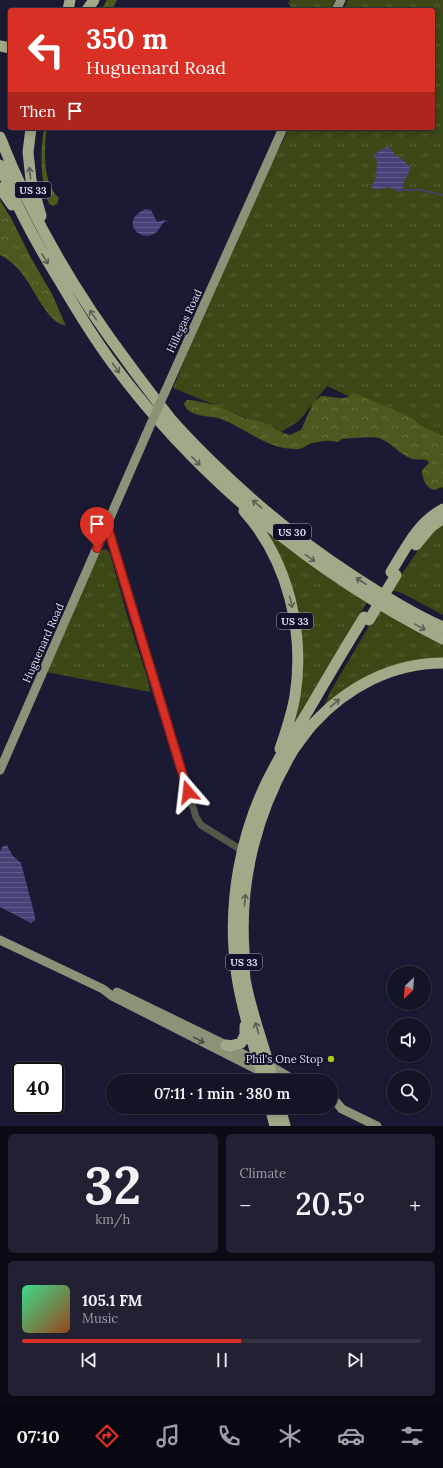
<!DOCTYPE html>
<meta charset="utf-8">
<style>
body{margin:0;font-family:Lora,serif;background:#212133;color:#f1f3f6;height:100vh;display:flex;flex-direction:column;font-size:15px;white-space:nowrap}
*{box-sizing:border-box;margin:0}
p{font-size:13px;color:#9d9ea7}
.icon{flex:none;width:22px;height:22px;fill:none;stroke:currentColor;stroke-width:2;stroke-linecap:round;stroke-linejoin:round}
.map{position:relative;height:1126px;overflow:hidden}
.details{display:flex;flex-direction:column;gap:8px;padding:8px;background:#0b0b15;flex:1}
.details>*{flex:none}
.guide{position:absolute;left:8px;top:8px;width:427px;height:122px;border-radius:4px;box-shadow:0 2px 6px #0003,0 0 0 1px #334;background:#d93025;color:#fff;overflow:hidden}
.needle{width:26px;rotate:205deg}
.controls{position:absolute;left:387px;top:966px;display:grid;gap:8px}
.controls a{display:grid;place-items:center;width:44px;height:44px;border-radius:50%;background:#141427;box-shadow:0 2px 6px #0003,0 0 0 1px #334;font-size:20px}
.speed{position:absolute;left:12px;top:1062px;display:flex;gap:8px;font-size:20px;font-weight:700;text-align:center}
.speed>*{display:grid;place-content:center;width:52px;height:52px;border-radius:50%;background:#141427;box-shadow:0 2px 6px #0003,0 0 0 1px #334;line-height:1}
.speed .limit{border:2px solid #111;border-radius:6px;background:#fff;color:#111}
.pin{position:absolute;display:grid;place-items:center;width:34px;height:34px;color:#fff;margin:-41px -17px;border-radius:50% 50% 50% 0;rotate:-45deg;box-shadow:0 0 4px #0007}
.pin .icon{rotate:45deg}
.me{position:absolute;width:44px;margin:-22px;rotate:343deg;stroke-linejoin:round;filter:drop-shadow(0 0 3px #0008)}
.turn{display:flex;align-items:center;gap:14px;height:84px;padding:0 12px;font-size:18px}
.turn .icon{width:52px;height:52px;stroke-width:2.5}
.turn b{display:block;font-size:28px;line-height:34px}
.then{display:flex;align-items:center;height:38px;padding:0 12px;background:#0003;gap:8px;font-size:15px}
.big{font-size:30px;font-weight:600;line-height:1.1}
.details .widget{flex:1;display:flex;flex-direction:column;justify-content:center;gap:6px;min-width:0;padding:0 14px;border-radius:6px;background:#212133}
.details .dial{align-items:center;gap:0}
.dial b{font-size:52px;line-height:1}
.song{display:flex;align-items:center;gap:12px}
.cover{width:48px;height:48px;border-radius:6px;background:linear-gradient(135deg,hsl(150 70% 55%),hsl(20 70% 35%))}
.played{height:4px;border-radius:2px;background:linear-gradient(90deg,#d93025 55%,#334 55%)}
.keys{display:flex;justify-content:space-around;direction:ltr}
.heat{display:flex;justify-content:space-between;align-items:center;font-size:22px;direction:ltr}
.details .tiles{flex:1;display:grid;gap:8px;grid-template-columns:1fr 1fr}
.widget:last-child{grid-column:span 2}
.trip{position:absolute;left:106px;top:1074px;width:232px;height:40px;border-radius:20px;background:#141427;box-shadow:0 2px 6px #0003,0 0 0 1px #334;font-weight:600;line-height:40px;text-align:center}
.tab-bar{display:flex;height:64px;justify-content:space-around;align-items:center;background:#080810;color:#9d9ea7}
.tab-bar .icon{width:28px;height:28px}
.tab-bar .on{color:#d93025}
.tab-bar b{font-size:18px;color:#f1f3f6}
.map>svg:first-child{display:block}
.grass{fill:url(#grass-tufts)}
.forest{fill:url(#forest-crowns)}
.water{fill:url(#water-rules)}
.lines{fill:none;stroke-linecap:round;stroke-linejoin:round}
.stream{stroke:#444276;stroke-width:1.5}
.minor{stroke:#54584b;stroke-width:7}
.major{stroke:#8a9377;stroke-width:9}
.highway{stroke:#a0aa88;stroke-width:11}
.major-bridge{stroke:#8a9377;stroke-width:9}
.highway-bridge{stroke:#a0aa88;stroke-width:11}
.oneway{stroke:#595e59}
.oneway2{stroke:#484c4d}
.route-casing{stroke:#8d1f18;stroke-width:10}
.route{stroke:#d93025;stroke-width:7}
.poi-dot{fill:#a6c821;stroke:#12112a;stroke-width:1.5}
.labels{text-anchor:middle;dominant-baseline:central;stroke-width:4;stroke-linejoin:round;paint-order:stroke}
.shield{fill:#12112a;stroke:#a0a0b5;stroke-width:1}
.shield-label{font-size:10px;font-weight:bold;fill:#dddef0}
.street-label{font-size:11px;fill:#dddef0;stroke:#12112a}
.poi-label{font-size:11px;fill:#dddef0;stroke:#12112a;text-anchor:end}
</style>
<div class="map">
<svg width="443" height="1126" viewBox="0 0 443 1126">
<defs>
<pattern id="grass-tufts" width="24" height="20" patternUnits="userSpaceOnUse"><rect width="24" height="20" fill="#3b4715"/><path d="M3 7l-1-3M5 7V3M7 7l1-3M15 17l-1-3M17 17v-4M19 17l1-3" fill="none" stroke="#576137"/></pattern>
<pattern id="forest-crowns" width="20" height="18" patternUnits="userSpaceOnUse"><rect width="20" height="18" fill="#4a591d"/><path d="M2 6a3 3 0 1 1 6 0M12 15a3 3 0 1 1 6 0" fill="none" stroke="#64703e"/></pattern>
<pattern id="water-rules" width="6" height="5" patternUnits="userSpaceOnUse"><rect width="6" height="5" fill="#444276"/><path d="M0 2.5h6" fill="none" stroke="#5f5d8a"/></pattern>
</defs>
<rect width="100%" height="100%" fill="#1b1a34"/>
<!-- grass -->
<path class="grass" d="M290,0H335L330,10H293L288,3Z
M348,0H443V441L327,386L299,421L281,432L173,388C209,301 247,213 289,128H433V10H343Z
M443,524V615L402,593L391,590L421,546L435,530Z
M265,530C298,556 332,580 367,602L294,723L299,638Z
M105,549L108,551L110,554L127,615L148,680L150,692L46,672L100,551Z
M379,609L443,643V660L416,663L324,706L330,692Z"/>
<!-- forest -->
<path class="forest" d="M107,0H117L112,10H101Z
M44,128H47C44,149 42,183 59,198L57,204L53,206L49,204C40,180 40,153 44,128Z
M0,200L12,220L31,258L52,294L66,326C62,324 57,323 54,320C34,300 28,269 0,255Z
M355,393L412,418L420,425L443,436V488L441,487L435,490C426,489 422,478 422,470L429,463L427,460C422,459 417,460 412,459C400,455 391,442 379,438C373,436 349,438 342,439C340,440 339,442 337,442C335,442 333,441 331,441C326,440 318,442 313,443C304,445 305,450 293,449C266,448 245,428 221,419C210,415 187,418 184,403L187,400H191L216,405L245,418L262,422L281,432L290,435L301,430L313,403L321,396C333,396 344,402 355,393Z"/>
<!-- water -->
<path class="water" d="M387,147L391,149C396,158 405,159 410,168C410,175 403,178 403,189L400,192L388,187L376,190L371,187L376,178L377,163L374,155L382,149Z
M145,209L151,210L157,222L164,220L169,222H164C161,226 158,231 154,234C138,242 120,221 145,209Z
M7,845L12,855L21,863L35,916V920L31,923L0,907V851L3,846Z"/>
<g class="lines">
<!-- stream -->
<path class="stream" d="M402,190H420L443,195"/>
<!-- minor -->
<path class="minor" d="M107,525L196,817L201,825L243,851"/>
<!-- major -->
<path class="major" d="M336,10L341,0
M165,392L283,128
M0,770L146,435
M0,940L103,989L112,996L280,1081
M117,992L226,1045L258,1062L269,1065L296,1081
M331,1099L336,1102L342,1109L377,1126"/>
<!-- highway -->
<path class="highway" d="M68,10L70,0
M87,10L94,0
M0,46L10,48
M31,128L28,152L31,180L41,216
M0,137C32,219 76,294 129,364C142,382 156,400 170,418C183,433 198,448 212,462C255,504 301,542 352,575C381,594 411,613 443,627
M0,165C16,206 36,243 59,280C76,309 93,337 113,364C198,479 315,575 443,639
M0,188L12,205
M244,511C288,560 305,632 295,696C292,714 286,731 280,749
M416,545L431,527L443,518
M391,572C406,548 417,523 443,509
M291,753C298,744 305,733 313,724C347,687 392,663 443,663
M226,1045L231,1046L241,1043L245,1035V1026
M262,1081L261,1071C252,1040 242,1010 237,977C226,906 240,829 275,766C285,747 297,729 308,711C326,680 345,648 364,617
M273,1081C265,1047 251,1014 245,979C244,970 244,960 244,951C239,880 257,810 294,749
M270,1107L275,1126
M280,1107L285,1126"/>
<!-- major-bridge -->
<path class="major-bridge" d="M146,435L165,392"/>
<!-- highway-bridge -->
<path class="highway-bridge" d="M369,620L396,575"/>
</g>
<!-- one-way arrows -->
<defs><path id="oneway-shaft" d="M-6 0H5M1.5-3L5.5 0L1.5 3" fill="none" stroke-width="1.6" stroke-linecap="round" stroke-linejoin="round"/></defs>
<g class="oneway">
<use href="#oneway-shaft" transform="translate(30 173) rotate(-96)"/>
<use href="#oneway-shaft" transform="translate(45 259) rotate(58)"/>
<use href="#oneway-shaft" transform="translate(93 315) rotate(-125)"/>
<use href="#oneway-shaft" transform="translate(116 368) rotate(53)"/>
<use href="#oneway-shaft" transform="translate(196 461) rotate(46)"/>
<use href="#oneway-shaft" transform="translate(257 504) rotate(-140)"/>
<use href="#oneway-shaft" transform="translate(310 558) rotate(36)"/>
<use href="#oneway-shaft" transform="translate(361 581) rotate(-147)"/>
<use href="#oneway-shaft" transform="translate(291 602) rotate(76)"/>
<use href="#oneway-shaft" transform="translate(420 627) rotate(29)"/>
<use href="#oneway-shaft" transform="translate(335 703) rotate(-41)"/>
<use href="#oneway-shaft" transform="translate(245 900) rotate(-85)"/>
<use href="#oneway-shaft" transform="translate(257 1028) rotate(-106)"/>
</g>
<use class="oneway2" href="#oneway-shaft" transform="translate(199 1040) rotate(27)"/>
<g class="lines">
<!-- route casing -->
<g class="route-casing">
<path id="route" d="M97,548L107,525L188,792"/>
</g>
<!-- route -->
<use href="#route" class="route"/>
</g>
<!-- markers -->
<circle class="poi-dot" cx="331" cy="1059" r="4"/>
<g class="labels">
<!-- shield labels -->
<g class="shield">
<rect x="15" y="182" width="36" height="16" rx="3"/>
<rect x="273" y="524" width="38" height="16" rx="3"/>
<rect x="277" y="613" width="36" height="16" rx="3"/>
<rect x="226" y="954" width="36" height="16" rx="3"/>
</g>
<g class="shield-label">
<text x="33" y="190">US 33</text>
<text x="292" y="532">US 30</text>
<text x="295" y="621">US 33</text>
<text x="244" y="962">US 33</text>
</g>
<!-- street labels -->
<g class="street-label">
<text transform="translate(184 321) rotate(-65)">Hillegas Road</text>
<text transform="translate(43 643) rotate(-66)">Huguenard Road</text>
</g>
<!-- poi labels -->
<g class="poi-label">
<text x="323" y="1059">Phil's One Stop</text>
</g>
</g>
</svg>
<div class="controls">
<a><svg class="needle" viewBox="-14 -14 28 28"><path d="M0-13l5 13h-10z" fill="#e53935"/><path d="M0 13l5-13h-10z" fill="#9d9ea7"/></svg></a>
<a><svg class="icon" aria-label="sound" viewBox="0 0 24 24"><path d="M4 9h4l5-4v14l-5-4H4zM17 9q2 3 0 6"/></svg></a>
<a><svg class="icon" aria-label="search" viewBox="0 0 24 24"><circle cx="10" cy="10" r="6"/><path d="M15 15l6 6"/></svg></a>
</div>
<div class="speed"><div class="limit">40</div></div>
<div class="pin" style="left:97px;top:548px;background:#d93025"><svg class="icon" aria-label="arrive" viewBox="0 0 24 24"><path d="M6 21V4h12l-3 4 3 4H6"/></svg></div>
<svg class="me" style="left:188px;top:792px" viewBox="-20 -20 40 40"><path d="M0-17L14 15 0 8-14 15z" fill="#d93025" stroke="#fff" stroke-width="4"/></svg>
<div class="trip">07:11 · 1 min · 380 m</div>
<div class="guide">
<div class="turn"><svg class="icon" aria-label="left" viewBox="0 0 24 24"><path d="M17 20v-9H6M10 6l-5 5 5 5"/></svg><div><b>350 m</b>Huguenard Road</div></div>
<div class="then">Then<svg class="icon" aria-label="arrive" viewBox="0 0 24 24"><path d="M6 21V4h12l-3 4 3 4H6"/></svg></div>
</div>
</div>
<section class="details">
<div class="tiles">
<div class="widget dial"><b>32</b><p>km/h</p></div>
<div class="widget"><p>Climate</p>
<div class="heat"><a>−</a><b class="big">20.5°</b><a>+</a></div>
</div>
<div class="widget">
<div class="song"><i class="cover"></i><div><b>105.1 FM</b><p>Music</p></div></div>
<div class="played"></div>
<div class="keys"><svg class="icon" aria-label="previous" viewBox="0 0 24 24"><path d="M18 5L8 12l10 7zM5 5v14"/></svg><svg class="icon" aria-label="pause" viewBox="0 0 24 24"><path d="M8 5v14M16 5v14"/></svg><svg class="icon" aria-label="next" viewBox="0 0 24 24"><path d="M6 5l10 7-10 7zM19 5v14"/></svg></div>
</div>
</div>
</section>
<nav class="tab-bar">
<b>07:10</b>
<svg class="icon on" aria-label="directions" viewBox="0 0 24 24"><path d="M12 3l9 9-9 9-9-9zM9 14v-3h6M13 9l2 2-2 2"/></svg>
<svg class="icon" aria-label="music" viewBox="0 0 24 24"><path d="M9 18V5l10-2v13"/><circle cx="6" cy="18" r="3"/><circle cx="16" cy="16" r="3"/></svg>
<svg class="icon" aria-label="phone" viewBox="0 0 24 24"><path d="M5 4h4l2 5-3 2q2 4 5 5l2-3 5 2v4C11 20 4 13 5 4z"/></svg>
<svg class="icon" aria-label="climate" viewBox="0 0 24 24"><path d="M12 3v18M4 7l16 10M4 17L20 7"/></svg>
<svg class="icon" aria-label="car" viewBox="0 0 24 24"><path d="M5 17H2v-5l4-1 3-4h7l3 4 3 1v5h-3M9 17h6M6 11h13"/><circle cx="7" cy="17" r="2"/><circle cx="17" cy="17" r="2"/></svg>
<svg class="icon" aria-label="filters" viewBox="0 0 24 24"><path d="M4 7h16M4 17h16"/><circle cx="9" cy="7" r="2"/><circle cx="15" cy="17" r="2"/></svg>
</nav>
